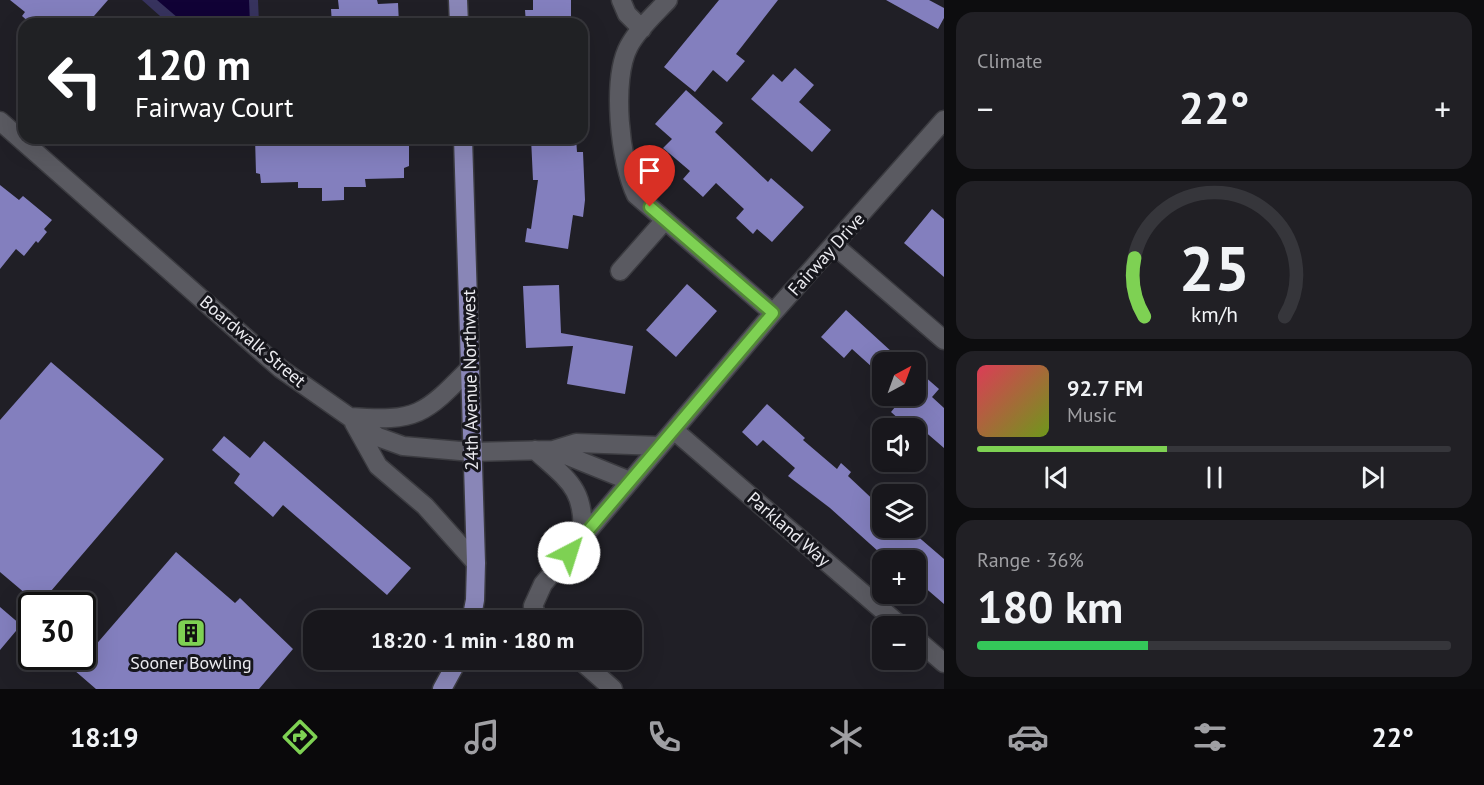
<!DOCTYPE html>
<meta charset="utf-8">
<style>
body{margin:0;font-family:"PT Sans",sans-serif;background:#212025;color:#f1f3f6;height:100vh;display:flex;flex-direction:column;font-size:22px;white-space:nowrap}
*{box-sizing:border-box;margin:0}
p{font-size:20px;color:#9f9fa3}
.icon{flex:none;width:33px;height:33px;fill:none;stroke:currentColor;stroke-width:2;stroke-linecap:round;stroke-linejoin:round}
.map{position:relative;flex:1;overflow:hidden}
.drawer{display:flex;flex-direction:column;gap:12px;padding:12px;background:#0d0d0f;width:540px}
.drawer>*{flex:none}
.banner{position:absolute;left:18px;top:18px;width:570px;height:126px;border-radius:18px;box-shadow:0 6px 24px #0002,0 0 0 2px #36363b;background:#202124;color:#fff;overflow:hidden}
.needle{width:39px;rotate:41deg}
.fabs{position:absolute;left:872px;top:352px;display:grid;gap:12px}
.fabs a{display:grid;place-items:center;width:54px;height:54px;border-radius:12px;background:#18171c;box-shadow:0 6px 24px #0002,0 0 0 2px #36363b;font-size:30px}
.speed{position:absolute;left:18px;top:592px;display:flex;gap:12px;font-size:30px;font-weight:700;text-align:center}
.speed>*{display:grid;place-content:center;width:78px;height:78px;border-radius:50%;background:#18171c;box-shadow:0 6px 24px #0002,0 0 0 2px #36363b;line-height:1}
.speed .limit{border:3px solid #111;border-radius:9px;background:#fff;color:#111}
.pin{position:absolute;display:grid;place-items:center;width:51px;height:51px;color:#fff;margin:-62px -26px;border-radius:50% 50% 50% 0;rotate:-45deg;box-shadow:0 0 6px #0007}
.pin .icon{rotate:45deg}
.me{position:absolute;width:66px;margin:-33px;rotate:40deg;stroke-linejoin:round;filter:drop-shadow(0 0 4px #0008)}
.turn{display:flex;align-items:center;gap:21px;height:126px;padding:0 18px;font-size:27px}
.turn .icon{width:78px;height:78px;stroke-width:2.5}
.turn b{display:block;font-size:42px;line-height:51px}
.big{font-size:45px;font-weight:600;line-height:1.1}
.drawer .card{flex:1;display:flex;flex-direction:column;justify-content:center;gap:9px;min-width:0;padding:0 21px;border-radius:18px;background:#212025}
.drawer .dial{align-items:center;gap:0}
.dial svg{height:156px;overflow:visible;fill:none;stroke:#36363b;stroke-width:7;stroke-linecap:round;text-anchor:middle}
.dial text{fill:#f1f3f6;stroke:none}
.song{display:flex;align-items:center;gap:18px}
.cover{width:72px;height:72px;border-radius:9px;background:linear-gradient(135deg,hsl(350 70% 55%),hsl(80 70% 35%))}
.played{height:6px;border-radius:3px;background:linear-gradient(90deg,#7ed153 40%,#36363b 40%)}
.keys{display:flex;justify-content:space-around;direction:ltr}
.heat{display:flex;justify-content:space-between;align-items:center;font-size:33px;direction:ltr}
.charge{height:9px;border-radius:4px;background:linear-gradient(90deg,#34c759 36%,#36363b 0)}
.trip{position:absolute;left:303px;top:610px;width:339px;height:60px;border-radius:18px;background:#18171c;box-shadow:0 6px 24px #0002,0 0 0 2px #36363b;font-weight:600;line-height:60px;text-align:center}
.menu{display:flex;height:96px;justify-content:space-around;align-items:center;background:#0a090b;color:#9f9fa3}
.menu .icon{width:42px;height:42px}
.menu .on{color:#7ed153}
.menu b{font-size:27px;color:#f1f3f6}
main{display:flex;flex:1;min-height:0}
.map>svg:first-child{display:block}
.green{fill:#37335e}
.water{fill:#110236}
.building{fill:#837fbe}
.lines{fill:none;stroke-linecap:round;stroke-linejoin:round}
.minor-casing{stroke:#3b3b40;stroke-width:21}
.major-casing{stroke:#3b3b40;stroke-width:21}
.minor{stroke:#5a5a61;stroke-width:18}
.major{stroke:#8986b7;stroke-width:18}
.route-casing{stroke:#528836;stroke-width:15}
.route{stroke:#7ed153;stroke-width:10}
.labels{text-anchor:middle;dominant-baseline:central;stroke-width:6;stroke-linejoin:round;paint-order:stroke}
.street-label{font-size:18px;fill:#ebebf0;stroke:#16161c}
.poi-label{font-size:18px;fill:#ebebf0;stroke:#16161c}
</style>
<main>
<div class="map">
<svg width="944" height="689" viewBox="0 0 944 689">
<rect width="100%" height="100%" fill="#201f26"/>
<!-- green -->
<path class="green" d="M142,0H258L259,24H169Z"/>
<!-- water -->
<path class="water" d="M157,0H249L250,24H185Z"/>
<!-- building -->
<path class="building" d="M10,0H108L87,24H31L22,16L25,12Z
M338,0H377L378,4L398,3L399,24H332L331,9H339Z
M533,0H571V24H526L525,10H533Z
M719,0H778L736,54L745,61L727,82L713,70L695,92L664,67Z
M886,0H929L944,8V18L938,29Z
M795,68L814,85L799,102L831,130L812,152L751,99L773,74L782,82Z
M686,90L723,123L715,132L768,182L771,178L804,207L772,242L757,229L753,234L736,218L744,209L716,183L703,197L683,179L690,171L663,148L672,139L655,124Z
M255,138H409V166L404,168V178L365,179L366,187H344V200L322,201V188H298V182L261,183L260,174L256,173Z
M531,138H576L577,152H583L585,200L583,217L573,215L568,249L525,242L527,228L531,229L538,180H533Z
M0,185L19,200L23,196L52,220L44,229L47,232L38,243L36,241L24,256L16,249L0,269Z
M932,209L944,219V277L904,243Z
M687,284L717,311L676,357L646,330Z
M559,285L561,333L633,346L625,394L567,384L573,346L526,348L523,286Z
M846,310L904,363H882V376L852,349L844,358L821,337Z
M51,362L164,459L39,605L0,572V420Z
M923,375L939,389L932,397L944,408V448L915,423L910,429L891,412L904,396H915V384Z
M767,404L805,438L803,440L837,469L841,463L851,472L848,476L882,508V528H908L944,559V604L915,579V561H889L830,508L788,476L795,468L763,440L757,446L742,432Z
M224,436L250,458L264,441L411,568L387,595L283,505L273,517L234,483L240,474L212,450Z
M176,552L235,603L240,598L293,649L259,689H96L74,670Z
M0,607L21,625L0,650Z"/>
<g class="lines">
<!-- minor casing -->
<g class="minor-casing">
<path id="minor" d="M621,0L627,14L642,29
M668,0C655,14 638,29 629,46C611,79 620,163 636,195L773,313
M0,121L281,369L378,437L403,446L472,452L553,450L576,443L660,446
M835,246L944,340
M620,271L665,220
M350,417C417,422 424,415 470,368
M354,423L378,466L425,506L476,563
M675,431L902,627
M535,450C568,480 586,489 582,537
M553,450L630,481
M539,621L533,606L543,584L773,313L944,120
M915,638L944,663
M580,660L613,689"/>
</g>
<!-- major casing -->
<g class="major-casing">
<path id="major" d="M458,0L459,24
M463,138L476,563L475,600L471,621
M442,689L458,660"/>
</g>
<!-- minor -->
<use href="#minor" class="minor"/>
<!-- major -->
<use href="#major" class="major"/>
</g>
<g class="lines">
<!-- route casing -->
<g class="route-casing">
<path id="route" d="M569,553L773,313L650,207"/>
</g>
<!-- route -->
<use href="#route" class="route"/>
</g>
<!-- icons -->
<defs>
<g id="building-square" transform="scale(1.5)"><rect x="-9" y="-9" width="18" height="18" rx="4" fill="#7ed153" stroke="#16161c"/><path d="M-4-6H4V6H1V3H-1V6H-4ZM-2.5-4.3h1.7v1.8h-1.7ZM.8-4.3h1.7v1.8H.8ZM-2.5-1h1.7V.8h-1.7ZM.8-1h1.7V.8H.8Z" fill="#111"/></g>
</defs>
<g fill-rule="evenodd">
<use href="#building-square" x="191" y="633"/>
</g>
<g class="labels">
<!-- street labels -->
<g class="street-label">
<text transform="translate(826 254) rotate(-48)">Fairway Drive</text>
<text transform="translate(253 341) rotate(40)">Boardwalk Street</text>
<text transform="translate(470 380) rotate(-91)">24th Avenue Northwest</text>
<text transform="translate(789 529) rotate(41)">Parkland Way</text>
</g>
<!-- poi labels -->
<g class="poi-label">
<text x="191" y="662">Sooner Bowling</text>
</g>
</g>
</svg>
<div class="fabs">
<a><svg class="needle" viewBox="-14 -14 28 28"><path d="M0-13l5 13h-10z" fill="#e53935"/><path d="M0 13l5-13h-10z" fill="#9f9fa3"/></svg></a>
<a><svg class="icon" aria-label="sound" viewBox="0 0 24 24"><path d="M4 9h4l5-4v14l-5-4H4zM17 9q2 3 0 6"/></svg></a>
<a><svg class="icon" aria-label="layers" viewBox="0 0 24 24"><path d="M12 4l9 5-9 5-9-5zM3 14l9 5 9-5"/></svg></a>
<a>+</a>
<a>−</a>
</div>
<div class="speed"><div class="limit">30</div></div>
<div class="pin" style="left:650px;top:207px;background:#d93025"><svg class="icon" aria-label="arrive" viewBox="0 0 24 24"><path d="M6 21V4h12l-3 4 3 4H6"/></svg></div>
<svg class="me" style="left:569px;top:553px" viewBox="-20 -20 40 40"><circle r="19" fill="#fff"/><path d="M0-13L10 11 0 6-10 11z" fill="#7ed153"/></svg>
<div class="trip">18:20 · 1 min · 180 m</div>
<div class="banner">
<div class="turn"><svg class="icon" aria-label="left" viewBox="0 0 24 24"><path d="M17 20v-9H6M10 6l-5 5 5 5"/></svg><div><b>120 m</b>Fairway Court</div></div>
</div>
</div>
<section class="drawer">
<div class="card"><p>Climate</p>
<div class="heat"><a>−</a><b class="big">22°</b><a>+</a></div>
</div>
<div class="card dial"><svg viewBox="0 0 100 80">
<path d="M14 69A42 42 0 1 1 86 69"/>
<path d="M14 69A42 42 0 0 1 9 39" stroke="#7ed153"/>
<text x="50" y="56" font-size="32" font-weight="700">25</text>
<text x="50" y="72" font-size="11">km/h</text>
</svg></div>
<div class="card">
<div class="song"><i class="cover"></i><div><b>92.7 FM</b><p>Music</p></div></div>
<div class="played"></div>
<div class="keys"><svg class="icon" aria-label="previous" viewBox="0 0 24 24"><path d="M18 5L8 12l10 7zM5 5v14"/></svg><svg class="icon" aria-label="pause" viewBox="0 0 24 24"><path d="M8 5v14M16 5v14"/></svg><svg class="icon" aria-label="next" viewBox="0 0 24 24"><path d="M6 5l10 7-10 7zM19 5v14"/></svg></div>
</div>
<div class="card"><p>Range · 36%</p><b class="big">180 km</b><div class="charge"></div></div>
</section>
</main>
<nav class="menu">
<b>18:19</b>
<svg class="icon on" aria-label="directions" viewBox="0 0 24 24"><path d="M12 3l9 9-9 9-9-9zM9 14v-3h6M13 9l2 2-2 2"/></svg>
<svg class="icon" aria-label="music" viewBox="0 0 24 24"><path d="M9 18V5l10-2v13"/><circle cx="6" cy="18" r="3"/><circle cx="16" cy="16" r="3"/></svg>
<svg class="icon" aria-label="phone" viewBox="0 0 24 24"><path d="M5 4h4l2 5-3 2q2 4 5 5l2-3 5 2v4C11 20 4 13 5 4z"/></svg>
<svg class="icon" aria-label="climate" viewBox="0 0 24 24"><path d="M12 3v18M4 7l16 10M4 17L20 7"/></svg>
<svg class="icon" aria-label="car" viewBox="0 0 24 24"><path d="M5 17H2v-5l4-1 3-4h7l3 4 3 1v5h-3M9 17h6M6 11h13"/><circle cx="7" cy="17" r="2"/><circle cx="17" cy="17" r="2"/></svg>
<svg class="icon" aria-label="filters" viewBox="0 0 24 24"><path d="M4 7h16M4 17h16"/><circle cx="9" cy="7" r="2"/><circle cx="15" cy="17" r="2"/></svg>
<b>22°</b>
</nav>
